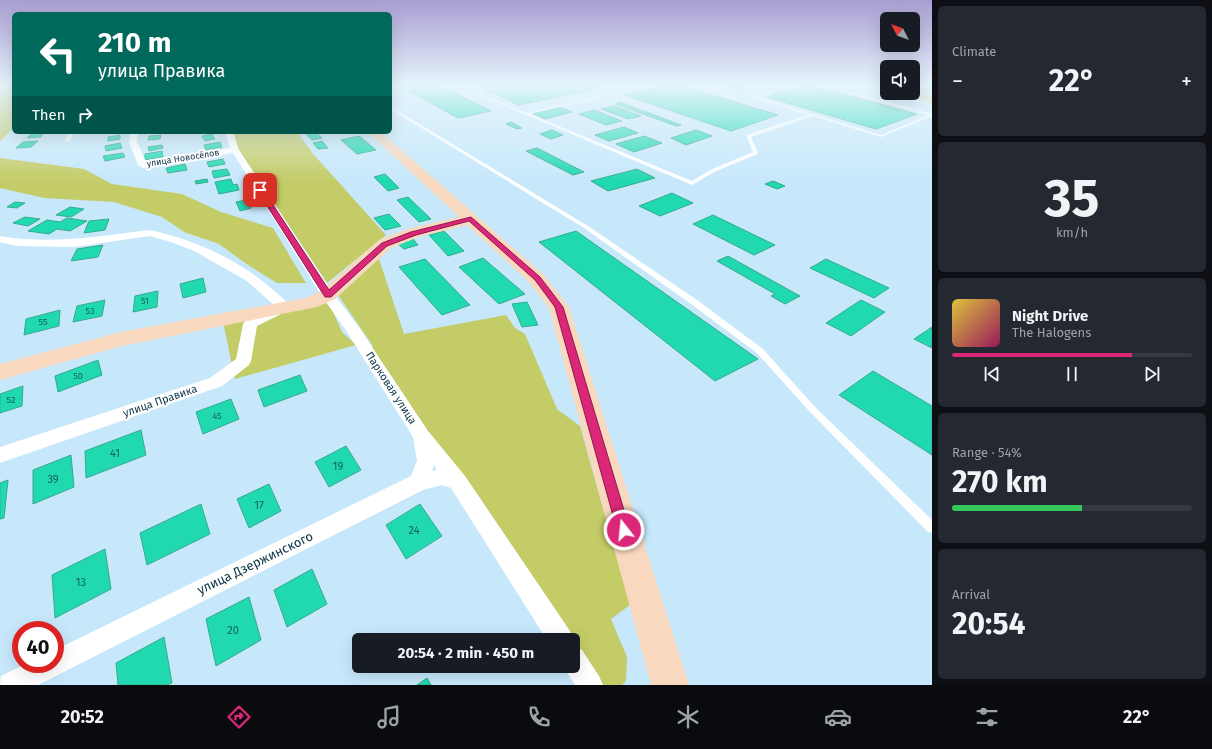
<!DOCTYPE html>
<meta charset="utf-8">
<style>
body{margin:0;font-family:"Fira Sans",sans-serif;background:#242831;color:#f1f3f6;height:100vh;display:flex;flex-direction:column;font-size:15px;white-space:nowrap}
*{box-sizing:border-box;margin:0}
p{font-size:13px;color:#9ea1a6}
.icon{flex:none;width:22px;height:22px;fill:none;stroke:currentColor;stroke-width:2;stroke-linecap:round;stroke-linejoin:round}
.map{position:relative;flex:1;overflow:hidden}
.panel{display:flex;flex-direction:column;gap:6px;padding:6px;background:#0d0f14;width:280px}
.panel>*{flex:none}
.hud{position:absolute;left:12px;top:12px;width:380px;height:122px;border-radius:6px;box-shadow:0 4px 16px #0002;background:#00695c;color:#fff;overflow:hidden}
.needle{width:26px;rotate:312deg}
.tools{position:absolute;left:880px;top:12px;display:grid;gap:8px}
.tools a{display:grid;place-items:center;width:40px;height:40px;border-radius:6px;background:#171b24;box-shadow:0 4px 16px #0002;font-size:20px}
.speed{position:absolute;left:12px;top:621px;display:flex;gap:8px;font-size:20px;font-weight:700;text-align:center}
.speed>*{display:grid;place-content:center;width:52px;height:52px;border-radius:50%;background:#171b24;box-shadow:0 4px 16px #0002;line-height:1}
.speed .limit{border:6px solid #d22;background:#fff;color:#111}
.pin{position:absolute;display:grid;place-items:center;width:34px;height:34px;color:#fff;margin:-17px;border-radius:8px;box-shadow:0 2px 6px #0006}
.me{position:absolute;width:44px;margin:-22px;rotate:344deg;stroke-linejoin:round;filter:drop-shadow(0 0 3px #0008)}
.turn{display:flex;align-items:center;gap:14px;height:84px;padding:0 20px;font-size:18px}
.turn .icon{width:52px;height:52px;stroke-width:2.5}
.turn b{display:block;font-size:28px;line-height:34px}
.then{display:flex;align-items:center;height:38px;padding:0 20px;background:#0003;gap:8px;font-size:15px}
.big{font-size:30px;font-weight:700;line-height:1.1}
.panel .widget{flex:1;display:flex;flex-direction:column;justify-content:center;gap:6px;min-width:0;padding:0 14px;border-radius:6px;background:#242831}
.panel .dial{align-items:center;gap:0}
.dial b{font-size:52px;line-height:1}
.song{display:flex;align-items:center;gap:12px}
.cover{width:48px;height:48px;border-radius:6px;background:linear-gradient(135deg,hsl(50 70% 55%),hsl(330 70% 35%))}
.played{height:4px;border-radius:2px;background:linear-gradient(90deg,#db2777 75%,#363941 75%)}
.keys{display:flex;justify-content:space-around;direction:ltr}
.heat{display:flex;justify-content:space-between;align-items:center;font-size:22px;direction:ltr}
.charge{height:6px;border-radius:3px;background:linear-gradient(90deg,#34c759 54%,#363941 0)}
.trip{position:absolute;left:352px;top:633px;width:228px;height:40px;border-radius:6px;background:#171b24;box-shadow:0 4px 16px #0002;font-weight:700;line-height:40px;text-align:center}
.dock{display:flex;height:64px;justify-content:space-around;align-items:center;background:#090b0e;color:#9ea1a6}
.dock .icon{width:28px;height:28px}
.dock .active{color:#db2777}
.dock b{font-size:18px;color:#f1f3f6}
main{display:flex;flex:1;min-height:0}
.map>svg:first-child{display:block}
.green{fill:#c4cc67}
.building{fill:#21d9b1;stroke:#38a98d}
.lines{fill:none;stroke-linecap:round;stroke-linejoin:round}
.lane{fill:#fff;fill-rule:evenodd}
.street{fill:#fff;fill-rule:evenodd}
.secondary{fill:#f8d8be;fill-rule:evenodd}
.route{fill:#db2777;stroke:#8e194d}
.labels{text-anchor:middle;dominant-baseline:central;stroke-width:4;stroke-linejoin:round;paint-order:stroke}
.far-street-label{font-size:9px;fill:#0c3547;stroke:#fff}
.number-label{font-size:9px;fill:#115e62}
.street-label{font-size:11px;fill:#0c3547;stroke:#fff}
.near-number-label{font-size:11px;fill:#115e62}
.near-street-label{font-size:13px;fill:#0c3547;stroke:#fff}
</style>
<main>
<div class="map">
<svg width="932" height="685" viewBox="0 0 932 685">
<rect width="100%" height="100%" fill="#c7e8fb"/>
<!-- green -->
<path class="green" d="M0,85H14V127L0,142Z
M913,86L932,90V103L903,93H913Z
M233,132H297L314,155L386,235L327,283L238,149Z
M0,158L84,169L112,184L182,194L221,212L273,228L306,283H277L248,265L219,244L184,232L162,217L114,202L44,198L0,188Z
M378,256L404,334L506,315L515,328L525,334L557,409L580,426L630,605L611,619L627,657L626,681L622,685H580L573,666V640L363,351L373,346L338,295Z
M325,302L331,307L342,332L356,345L235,379L223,322Z"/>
<!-- building -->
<path class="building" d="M398,85H439L491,111L458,118Z
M476,85H613L519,105Z
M664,85H679L778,115L731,131L625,95Z
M723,85H756L739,90Z
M809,85L917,114L876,129L767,97Z
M620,102L681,125L676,126L615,104Z
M614,106L641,116L628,119L601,109Z
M560,107L572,112L545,119L532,113Z
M594,110L622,121L606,125L579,114Z
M511,122L522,128L517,129L506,124Z
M624,127L638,133L609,141L595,135Z
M552,130L563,135L551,139L540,134Z
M696,130L712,136L686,145L671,138Z
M44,132L41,137L27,138L32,133Z
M315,132L322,138L312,140L305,133Z
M212,134L215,139L205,141L202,136Z
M120,135V139L108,141V137Z
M161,135L160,139L148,140L149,136Z
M359,136L376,150L357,154L341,140Z
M644,136L662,143L634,152L616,144Z
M38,141L31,147L16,148L23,142Z
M322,141L328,148L318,149L313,143Z
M220,142L222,147L206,150L204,145Z
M120,143L122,148L106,151L105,146Z
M162,145L163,148L149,151L148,147Z
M537,148L584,172L573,175L526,151Z
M162,151L163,157L145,160V154Z
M123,153L125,157L105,161L103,156Z
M223,159L225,164L209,167L207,162Z
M185,164L187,170L168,173L166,168Z
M227,169L230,175L214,178L212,171Z
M637,169L655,178L608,191L591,181Z
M385,174L399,188L388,191L374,177Z
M207,179L208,182L196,184L195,181Z
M231,179L233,185L237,184L239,190L219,194L215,182Z
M773,181L785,186L777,189L765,184Z
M672,193L693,203L660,216L639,206Z
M408,197L431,219L419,222L397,200Z
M246,200L251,208L240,211L236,202Z
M15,202L25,203L17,208L7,207Z
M70,207L84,209L71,217L56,215Z
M389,214L401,226L385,230L374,218Z
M713,215L775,245L754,255L693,224Z
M25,217L40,219L28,226L13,223Z
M67,218L87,221L70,231L57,229L49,234L28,231L47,220L60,222Z
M109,219L105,230L84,233L89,221Z
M444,231L464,251L448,256L429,235Z
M576,231L758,359L715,381L539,242Z
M413,239L418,245L404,249L398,244Z
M103,245L98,257L71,261L77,249Z
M728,256L800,296L785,304L771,296L775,294L717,261Z
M483,258L525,294L499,304L459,267Z
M425,259L470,305L442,315L399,267Z
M826,259L889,288L874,298L810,268Z
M203,278L206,292L183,298L180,284Z
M158,291L157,307L133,312L135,296Z
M105,300L102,316L73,322L77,306Z
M861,300L885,312L851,336L826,323Z
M527,302L538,325L522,327L512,304Z
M60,310L59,326L24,335L26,319Z
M932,327V348L914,339Z
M98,360L102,375L58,392L55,376Z
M873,371L932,406V455L839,395Z
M300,375L307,391L264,407L258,390Z
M23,386L22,406L0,413V394Z
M231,399L239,419L203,434L196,412Z
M141,430L146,455L86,478L85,451Z
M346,446L361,470L329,487L315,462Z
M71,455L74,487L33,504V470Z
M8,480L4,518L0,519V483Z
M269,484L281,511L249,528L237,499Z
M201,504L210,534L147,565L140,533Z
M420,504L442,536L406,559L386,525Z
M105,549L111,589L55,618L52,575Z
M312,569L327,604L287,627L274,590Z
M249,597L261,640L216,666L206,619Z
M164,637L172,683L167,685H118L116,663Z
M427,678L431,685H417Z"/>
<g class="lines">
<!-- lane -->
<path class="lane" d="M455,85H460L527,113L645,85H651L530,114L692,181L710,170L753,152L746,135L808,115L748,96L786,85H792L754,96L881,135L928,115L818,85H824L932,114V116L881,137L813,116L751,137L758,153V154L714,172L692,185Z
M390,106L588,226L697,300L763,349L815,407L932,520V533L928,532L809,411L757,353L691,304L584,228L390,109Z
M71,132H75L69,141H65V140Z"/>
<!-- street -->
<path class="street" d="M130,132H138L137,142L146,162L230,148L225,132H233L239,150L333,293L358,326L428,431L465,476L570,631L573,640V641L547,640L451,488L442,485L423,490L38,685H0L1,676L25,664H55V650L411,476L417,461L413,437L347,332L321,295L233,153L143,168L138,165L129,142ZM434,465L437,470L432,471Z
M150,230C195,240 238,259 273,290C279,295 286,300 291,307L289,310L257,326L251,361L249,365L222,386L0,463V447L210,378L236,359L243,324L245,321L275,306L247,281L194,251L171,242L150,236L74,247L16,246L0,242V236C50,245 100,236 150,230Z
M573,646L582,650L599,676L603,685H575L563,666H573Z"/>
<!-- secondary -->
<path class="secondary" d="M368,132H381L544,275L569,307L689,685H651L549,308L530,283L467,225L419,237L391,248L335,299L317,307L122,346L0,380V364L121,332L305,298L321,291L379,240L407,229L459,217Z"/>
</g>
<!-- sky -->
<linearGradient id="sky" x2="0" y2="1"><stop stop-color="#a99ed2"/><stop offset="0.47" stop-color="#e6f5fd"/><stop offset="1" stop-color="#e6f5fd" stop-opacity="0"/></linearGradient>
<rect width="932" height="181" fill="url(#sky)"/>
<!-- route -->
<path class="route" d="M258,188H262L329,290L382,243L411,232L471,217L540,277L563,307L630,530L628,534L624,536L619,534L617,530L555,307L535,280L469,221L416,235L387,246L331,297H325L257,190Z"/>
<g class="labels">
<!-- far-street labels -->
<g class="far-street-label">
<text transform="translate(183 158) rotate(-9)">улица Новосёлов</text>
</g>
<!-- number labels -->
<g class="number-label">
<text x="145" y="301">51</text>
<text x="90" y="311">53</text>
<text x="43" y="322">55</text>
<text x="78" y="376">50</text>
<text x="11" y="400">52</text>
<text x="217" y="416">45</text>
</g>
<!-- street labels -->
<g class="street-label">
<text transform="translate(391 388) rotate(57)">Парковая улица</text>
<text transform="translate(160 401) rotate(-19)">улица Правика</text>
</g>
<!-- near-number labels -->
<g class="near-number-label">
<text x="115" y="453">41</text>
<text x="338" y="466">19</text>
<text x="53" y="479">39</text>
<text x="259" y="505">17</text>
<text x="414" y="530">24</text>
<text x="81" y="582">13</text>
<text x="233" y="630">20</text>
</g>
<!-- near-street labels -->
<g class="near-street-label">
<text transform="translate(255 563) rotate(-26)">улица Дзержинского</text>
</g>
</g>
</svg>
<div class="tools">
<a><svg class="needle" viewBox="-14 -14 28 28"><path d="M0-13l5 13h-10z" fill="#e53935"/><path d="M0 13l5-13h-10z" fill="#9ea1a6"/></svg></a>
<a><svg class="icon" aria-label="sound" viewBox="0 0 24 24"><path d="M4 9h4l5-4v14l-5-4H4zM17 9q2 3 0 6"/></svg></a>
</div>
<div class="speed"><div class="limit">40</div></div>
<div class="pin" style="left:260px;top:190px;background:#d93025"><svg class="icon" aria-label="arrive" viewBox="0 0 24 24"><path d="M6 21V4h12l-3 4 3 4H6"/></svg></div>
<svg class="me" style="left:624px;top:530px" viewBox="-20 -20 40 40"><circle r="17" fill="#db2777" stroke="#fff" stroke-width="3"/><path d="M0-11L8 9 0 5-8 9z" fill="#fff"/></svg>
<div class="trip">20:54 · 2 min · 450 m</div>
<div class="hud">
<div class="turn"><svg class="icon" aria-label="left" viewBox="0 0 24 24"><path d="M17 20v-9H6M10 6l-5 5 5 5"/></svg><div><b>210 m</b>улица Правика</div></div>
<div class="then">Then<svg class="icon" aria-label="right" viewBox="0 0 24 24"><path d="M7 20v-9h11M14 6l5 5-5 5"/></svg></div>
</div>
</div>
<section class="panel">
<div class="widget"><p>Climate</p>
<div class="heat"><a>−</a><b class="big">22°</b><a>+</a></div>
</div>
<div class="widget dial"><b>35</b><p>km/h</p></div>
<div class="widget">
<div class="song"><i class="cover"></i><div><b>Night Drive</b><p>The Halogens</p></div></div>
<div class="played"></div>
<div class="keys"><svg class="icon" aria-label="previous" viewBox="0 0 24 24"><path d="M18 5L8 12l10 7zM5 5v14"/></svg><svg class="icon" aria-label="pause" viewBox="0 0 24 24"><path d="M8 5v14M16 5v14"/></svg><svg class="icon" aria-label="next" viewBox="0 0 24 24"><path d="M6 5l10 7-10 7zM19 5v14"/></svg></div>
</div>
<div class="widget"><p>Range · 54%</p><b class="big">270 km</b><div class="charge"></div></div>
<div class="widget"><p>Arrival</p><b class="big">20:54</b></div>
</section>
</main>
<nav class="dock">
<b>20:52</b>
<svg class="icon active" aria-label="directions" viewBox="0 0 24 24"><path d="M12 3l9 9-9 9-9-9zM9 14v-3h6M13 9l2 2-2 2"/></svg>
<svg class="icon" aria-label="music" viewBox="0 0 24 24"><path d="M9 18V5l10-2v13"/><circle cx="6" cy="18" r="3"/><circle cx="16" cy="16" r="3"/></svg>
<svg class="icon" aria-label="phone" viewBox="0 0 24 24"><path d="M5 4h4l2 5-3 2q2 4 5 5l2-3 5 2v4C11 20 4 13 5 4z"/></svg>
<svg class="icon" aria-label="climate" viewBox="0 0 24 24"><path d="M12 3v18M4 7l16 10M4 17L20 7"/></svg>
<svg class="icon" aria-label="car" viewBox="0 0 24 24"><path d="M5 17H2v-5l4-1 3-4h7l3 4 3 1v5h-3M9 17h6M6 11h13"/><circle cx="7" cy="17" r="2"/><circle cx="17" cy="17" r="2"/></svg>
<svg class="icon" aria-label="filters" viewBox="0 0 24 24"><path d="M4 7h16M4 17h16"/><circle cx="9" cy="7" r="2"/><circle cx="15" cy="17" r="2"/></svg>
<b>22°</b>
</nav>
